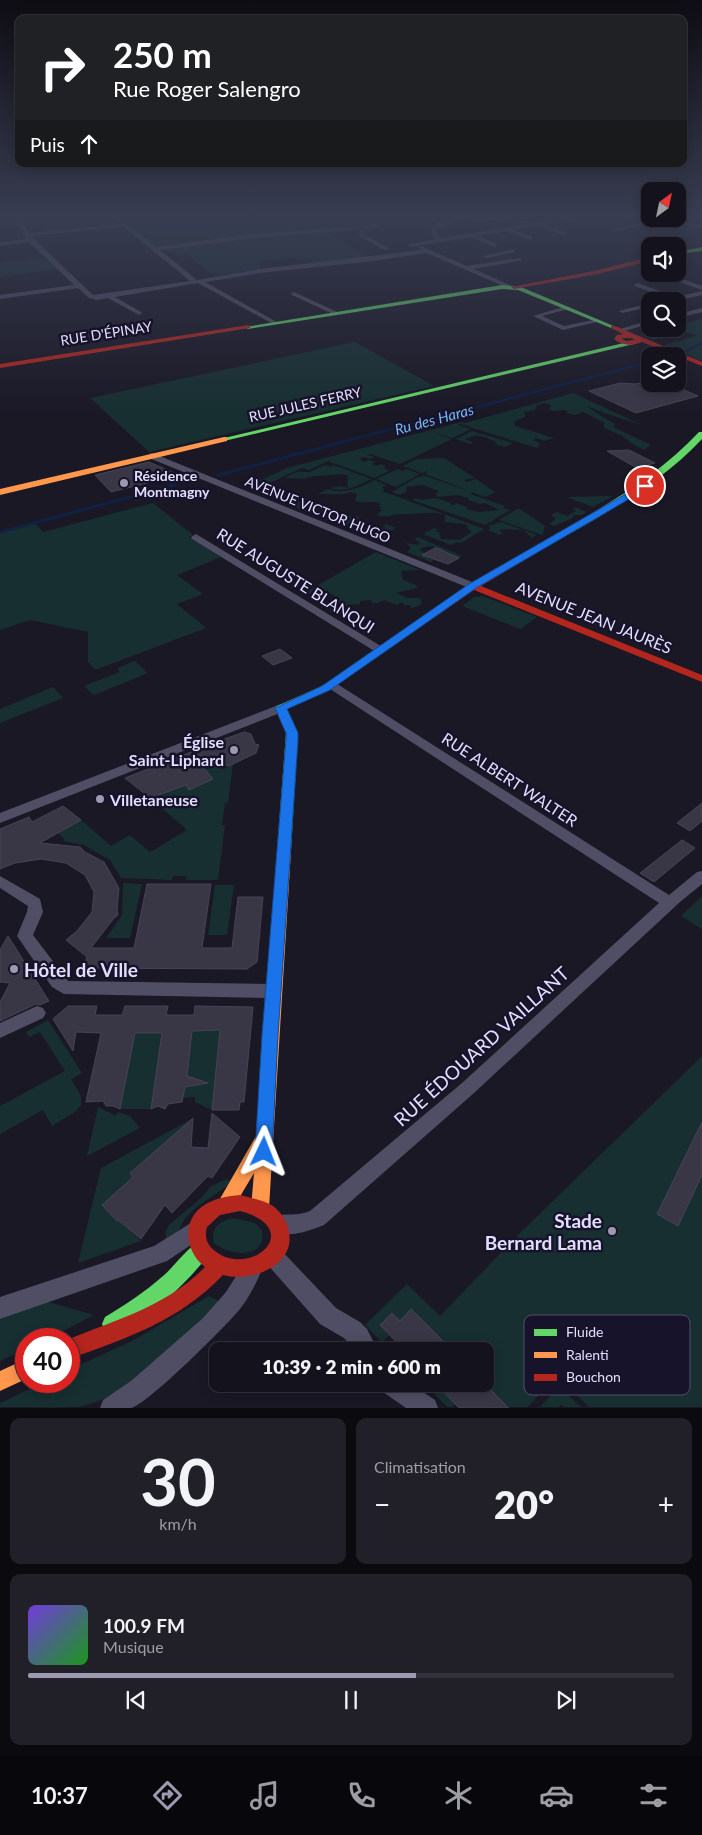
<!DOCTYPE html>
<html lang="fr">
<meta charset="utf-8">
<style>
body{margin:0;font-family:Lato,sans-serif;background:#212029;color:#f1f3f6;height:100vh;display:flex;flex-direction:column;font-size:19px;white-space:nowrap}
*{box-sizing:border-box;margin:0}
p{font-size:16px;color:#9d9ea3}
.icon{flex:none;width:28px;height:28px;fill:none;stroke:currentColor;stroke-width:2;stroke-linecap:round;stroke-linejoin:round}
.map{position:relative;height:1408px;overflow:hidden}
.side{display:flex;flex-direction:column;gap:10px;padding:10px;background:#0b0a0f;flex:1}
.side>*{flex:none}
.hud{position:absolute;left:15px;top:15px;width:672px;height:152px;border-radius:10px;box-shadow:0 2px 12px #0003,0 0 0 1px #33323b;background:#202124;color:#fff;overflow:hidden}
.needle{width:32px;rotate:33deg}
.buttons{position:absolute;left:641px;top:182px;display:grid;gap:10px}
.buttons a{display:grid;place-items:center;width:45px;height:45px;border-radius:10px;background:#14121c;box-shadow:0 2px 12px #0003,0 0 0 1px #33323b;font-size:25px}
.speed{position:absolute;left:15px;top:1328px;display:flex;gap:10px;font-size:25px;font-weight:700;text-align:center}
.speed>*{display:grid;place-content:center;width:65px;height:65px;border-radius:50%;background:#14121c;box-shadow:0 2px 12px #0003,0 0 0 1px #33323b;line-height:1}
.speed .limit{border:8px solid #d22;background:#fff;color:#111}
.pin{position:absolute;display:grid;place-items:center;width:42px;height:42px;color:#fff;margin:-21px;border:2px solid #fff;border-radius:50%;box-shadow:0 1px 5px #0007}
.me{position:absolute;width:55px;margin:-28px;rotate:2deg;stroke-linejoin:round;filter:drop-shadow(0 0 4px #0008)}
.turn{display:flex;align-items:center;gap:18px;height:105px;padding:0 15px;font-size:22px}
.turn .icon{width:65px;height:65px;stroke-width:2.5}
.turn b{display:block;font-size:35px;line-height:42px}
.then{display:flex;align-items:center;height:48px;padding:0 15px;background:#0003;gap:10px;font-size:19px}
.big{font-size:38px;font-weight:800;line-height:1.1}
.side .card{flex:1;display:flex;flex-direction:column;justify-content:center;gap:8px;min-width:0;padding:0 18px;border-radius:10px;background:#212029}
.side .dial{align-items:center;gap:0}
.dial b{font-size:65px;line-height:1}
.song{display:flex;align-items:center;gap:15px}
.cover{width:60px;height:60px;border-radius:8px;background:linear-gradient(135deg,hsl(260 70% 55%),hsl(120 70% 35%))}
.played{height:5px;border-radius:2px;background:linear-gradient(90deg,#9c99b1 60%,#33323b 60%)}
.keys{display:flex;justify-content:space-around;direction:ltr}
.heat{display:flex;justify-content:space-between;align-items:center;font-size:28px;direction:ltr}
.side .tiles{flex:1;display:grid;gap:10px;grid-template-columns:1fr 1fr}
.card:last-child{grid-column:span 2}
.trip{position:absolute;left:209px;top:1342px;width:285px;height:50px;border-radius:10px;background:#14121c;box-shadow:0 2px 12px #0003,0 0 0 1px #33323b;font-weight:800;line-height:50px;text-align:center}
.tabs{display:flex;height:80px;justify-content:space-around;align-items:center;background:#08070b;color:#9d9ea3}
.tabs .icon{width:35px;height:35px}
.tabs .current{color:#9c99b1}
.tabs b{font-size:22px;color:#f1f3f6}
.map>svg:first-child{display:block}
.green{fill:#172f31}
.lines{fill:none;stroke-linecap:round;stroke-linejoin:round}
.stream-far1{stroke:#102143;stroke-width:2.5}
.stream{stroke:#102143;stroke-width:3}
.building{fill:#393746;stroke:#474357}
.street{fill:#504e64;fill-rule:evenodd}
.fast{fill:#63d668;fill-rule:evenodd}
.slow{fill:#ff974d;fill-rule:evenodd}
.jam{fill:#b3261e;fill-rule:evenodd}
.route{fill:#1a73e8;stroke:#114b97}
.poi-dot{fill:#9c99b1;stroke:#17132a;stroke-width:2}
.labels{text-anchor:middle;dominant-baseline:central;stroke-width:5;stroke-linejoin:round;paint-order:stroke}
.far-street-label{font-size:14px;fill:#e2defd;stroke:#17132a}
.far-poi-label{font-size:14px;font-weight:bold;fill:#e2defd;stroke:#17132a;text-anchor:start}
.far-water-label{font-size:15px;font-style:italic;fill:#74b7f5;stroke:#17132a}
.street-label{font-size:16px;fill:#e2defd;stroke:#17132a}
.poi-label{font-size:16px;font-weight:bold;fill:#e2defd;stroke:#17132a;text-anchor:end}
.near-poi-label{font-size:19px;font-weight:bold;fill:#e2defd;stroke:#17132a;text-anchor:start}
.near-street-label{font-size:19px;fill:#e2defd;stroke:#17132a}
.key{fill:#17132a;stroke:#545069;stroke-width:1}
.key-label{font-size:14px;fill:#e2defd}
</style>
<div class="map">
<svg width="702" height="1408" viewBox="0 0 702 1408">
<rect width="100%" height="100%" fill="#1a1825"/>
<!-- green -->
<path class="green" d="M147,217H439L444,219L390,225L377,218L357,219L368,227L324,231L369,257L315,263L307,258L298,260L295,258L259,261L261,269L213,276L188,254C163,258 141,234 123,220Z
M42,257L59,269L0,277V262Z
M702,319V361L664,345L697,336L686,332L653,340L640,334L662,329H678V325Z
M355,342L434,386L149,452L90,398Z
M573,393L642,425L604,413L587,406C596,413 604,418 615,424L613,427L651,445L644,450L634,445L622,436L603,427L605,423L583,412L575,415L566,413L568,411C561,408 556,414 549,409L551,405L544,403L537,405L535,410L524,412L526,416L514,422L515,426L554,438L544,441L536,438L533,440L540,443L537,448L460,424L458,425L471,429L453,438L434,433L452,439L400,464L369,454L368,455L374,457L370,459L364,457L359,459L364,462L369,460L375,462L371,464L377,466L381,464L386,466L384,468L389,471L374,478L328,461L309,470L302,468L266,485L262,484L254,487H246L287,468L461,422L465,423Z
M472,431L513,443L505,447L495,444L497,442C485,438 480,432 465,439L473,442L470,444L456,439Z
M444,458L475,478L464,480L467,482L476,479L495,492L485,497L425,474L428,472L427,471L422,473L403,466L416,459Z
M325,465L331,467L334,465L371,479C358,486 345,493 330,488L340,486L348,488L347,480L349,479L347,478L349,476L342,474L308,477L304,479L284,478L297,472H310Z
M398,469L403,471L406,469L420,474L396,487L376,479Z
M425,476L472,492L470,494L505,506L503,508L510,510L485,525L412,500L415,498L422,500L436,498L451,503V505H455V503L468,507L466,509L479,512L499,510L485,503L480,504L468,500L469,498L457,495L437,497L436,493L439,491L422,485L406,487L407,491L400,495L392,492L418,477Z
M374,480L386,485L382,487L384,489L382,491L484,529L461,543L457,542L451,545L423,534L434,528L438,529L435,531L439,532L441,539L459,540L472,532L469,530L466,524L444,522L446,518L444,517L445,515C432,510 414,515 400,514C392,514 386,519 377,515L382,510L379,509L381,507L378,506L381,504C372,500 365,504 355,501L357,494L350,492L346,494H318L328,489C344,495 359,488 374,480Z
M273,484V488L270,490L272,491L270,493C281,498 290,493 301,497L298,501L306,506L313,505L321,507L310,513L257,491Z
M613,496L593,507L568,498L570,497Z
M153,503L193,535L189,537L221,557L177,575L203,594L177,604L206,628L95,670L88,662V632L30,620L0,630V532L35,523L43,532Z
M575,507L587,512L581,515H573V518L554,526L549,524L556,519L551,515L557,512L567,516L576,511L573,509Z
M323,508L334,513L331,515C341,519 348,514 359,517V520L356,522L359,523L356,525L371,530L386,528L383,526L386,524L396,528L385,534L390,537L399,533L383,542L376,539L382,535L378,533L371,537L312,514Z
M517,509H520L545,526L543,534L542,535L499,520Z
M501,522L537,535L532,538L523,530L502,529L499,531L503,533L500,535L488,530L491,528L488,526Z
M418,537L462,556L459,558C448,553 429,540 420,550L425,553L422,555L433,560L431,562L407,552L411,548L406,543L418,545L420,543L415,539Z
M376,552L420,570L401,571L403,580L416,585L417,588L396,593L408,598H420L422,604L416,607L411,608L410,605H404L402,602L397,605L384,600L378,603H372L371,600L360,601V604L348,605V608H343V611L337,612L338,615L331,612L329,606L340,605L335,602L340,598L321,590L322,601H320L306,592Z
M482,596L488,598L537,617L520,629L462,606L474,597Z
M135,661L148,673L131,680L121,671L131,680L94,695L84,686L120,672L117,668Z
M53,687L63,698L0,723V709Z
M217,759L225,768L233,764L228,803H225L222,825H225L218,880H186L187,876H173L172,880L121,878L110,860L84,845L63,841L64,839L58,833L81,820L111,846L130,835L150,852L187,830L150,798L186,785L190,789L202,785L198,780L199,766Z
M123,883L142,884L130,938H106L122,915Z
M215,885H234L227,935H208Z
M702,896V929L681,916Z
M48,1020L82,1073L71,1079L81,1096V1105L75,1112L52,1126L43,1110L0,1134V1106L65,1071L40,1032L29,1037L26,1032Z
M220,1030L212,1110L195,1102V1097L183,1098L185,1085L191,1086L195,1083L187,1077L192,1031Z
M132,1033H166L161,1039L151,1109H120Z
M702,1056V1407H589L568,1387L554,1383L546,1387L528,1407H509L485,1384V1351H453L412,1310L400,1321L392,1313L380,1325L389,1335L382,1342L365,1325L407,1284L440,1316L519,1234Z
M98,1107L116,1116L118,1112L130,1116L140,1128L87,1156Z
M192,1119L130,1173L135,1178L127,1183L102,1205L117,1221L121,1217L124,1225L141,1241L78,1263L101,1168Z
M227,1179L233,1182L195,1208L184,1220L177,1233L165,1244L166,1231L169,1225L200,1199L211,1186Z
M233,1218L255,1223L262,1230C268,1259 230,1257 214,1243C210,1228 219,1221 233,1218Z
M209,1296L222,1302C188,1336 126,1401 77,1407C52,1408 25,1407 0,1407V1403L46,1381H69V1370L134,1340Z
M45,1301L94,1315L48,1339H26V1349L0,1361V1320Z
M425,1384H436L456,1404L453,1407H447Z
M558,1390L564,1391L581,1407H563L561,1405L558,1407H540L553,1393Z"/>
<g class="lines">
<!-- stream-far1 -->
<path class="stream-far1" d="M683,353L702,343
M338,443L650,362"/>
<!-- stream -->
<path class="stream" d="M218,475L343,442
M0,532L175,485"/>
</g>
<!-- building -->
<path class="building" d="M650,381V384H671L698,396L636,413L589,391L620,383L636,384Z
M629,450L655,463L637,468L607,451Z
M149,462L179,475L111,492L95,475Z
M435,548H437L459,558L448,564L422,555Z
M280,649L292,658L273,665L262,656Z
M244,732L251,734L255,744L259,745L256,753L229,766L198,761L213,779L189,790L186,785L150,798L125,778L206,746L209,749L219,741Z
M702,803V821L690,831L677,823Z
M63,806L81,820L40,843L80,847L85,852L104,862L119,888L117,910L118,915L114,918L91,948H134L147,884H211L202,948H232L238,897H263L257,962L247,969L84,968L87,957L66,940L77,931L92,912L94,892L85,875L66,863L41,859L15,863L0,869V829L29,817L32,822Z
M682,840L695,848L654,882L640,873Z
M8,936L49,1001L40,1005L36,1004L0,1021V1002L10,983L0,982V950Z
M68,1006H97L95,1015H122L125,1006H168L166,1015H194L195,1006L253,1007L244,1102H240L239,1110H212L220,1030L192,1031L187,1076L208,1083L185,1087L182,1102L168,1104L165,1109L158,1106L151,1109L162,1033H135L120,1109L113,1106H106L103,1101L86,1102L101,1033L76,1032L73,1051L53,1019Z
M212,1113L240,1137L212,1178L208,1176L172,1213L165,1205L141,1239L118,1220L117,1221L102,1205L133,1177L130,1173L193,1118L191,1147L208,1148Z
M702,1122V1175L678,1226L657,1214Z
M411,1309L453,1351H405L380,1325L392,1313L400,1321Z
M436,1384H485L509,1408H459Z"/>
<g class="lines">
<!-- street -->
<path class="street" d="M15,217H19L29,233L121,224L115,219L118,217L156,247L254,234L371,226L369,224L372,222L380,227L254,238L160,250L197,280L260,269L421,250L418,248L421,246L467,266L520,258L523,260L474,269L512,286V288L510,289L427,253L365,262L260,273L205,282L275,321L276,322L273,324L198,283L115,297L141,312L142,313L139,315L108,298L97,300L89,298L78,288L0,299V295L74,285L29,242L0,246V242L26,239ZM124,227L190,281L93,295L31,236Z
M463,217H498L529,222V224L574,217H585L544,225L567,232L565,235L537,226L513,230L533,237L531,240L506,231L478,236L497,244L495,247L471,237L411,247L408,245L436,239L432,236L431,228L439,222ZM492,219L526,224L443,238L438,235L436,230L453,222Z
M661,219H675L702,225V229L669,220L615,231L612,229Z
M360,231H364V234L390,249L385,250L359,236Z
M513,249L515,252L487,258L484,256Z
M682,279L702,286V290L680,282V280Z
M637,283L677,297L702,291V295L675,301H665L669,299L635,286L634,285Z
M294,292L337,312L338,313L333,314L292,295L291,294Z
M650,303V307L622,313L619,311Z
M566,306L568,307V309L542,316L564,326L598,319L601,321L563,330L533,316Z
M702,308V312L678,318V314Z
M650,320V324L620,332L617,330Z
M152,453L477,584L478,586L477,588H469L149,458V454Z
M196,534L384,648L386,650L384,652H376L192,539L191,537Z
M331,680L669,895L697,872L702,871V884L680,902L474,1093L324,1225C306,1232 291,1238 272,1231L269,1224L272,1217C284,1212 297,1217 310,1211L462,1083L659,903L327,687L325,684Z
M281,704L285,705L287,708L285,711L0,823V813Z
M0,876L40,899L43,912L33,935L68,981L273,984L279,986L281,991L279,996L273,998L64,994L52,987L17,936L27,912L28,906L0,888Z
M37,1006L43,1008L46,1013L43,1018L0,1038V1023Z
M194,1221L201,1224L204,1231L201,1238L167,1261L0,1319V1297L154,1246Z
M273,1246L280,1249L336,1308L360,1322L367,1329L378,1351H355L344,1338L320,1324L266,1263L263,1256L266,1249Z
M252,1259L259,1262L262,1269C257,1282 249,1298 240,1309C226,1326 148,1404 131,1408C122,1408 109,1408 100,1408L103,1400L131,1381L203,1318L226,1292L245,1262Z
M380,1384H411L435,1400L438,1408H406L383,1392Z"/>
<!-- fast -->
<path class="fast" d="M702,247V251L678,254V252Z
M502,285L521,287L616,327L611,328L518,290L502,289L248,329L245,327Z
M632,341L635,343L634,344L224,441L220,439Z
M699,432H702V439C659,485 604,514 550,545H544V541C600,509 655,479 699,432Z
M340,675L345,678L330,690L287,709L298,733L291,851L289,854H279L277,851L286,733L275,708L277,706L322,686Z
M200,1242L207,1245L209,1251L207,1257C182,1288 149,1319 112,1334L105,1331L102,1324L105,1317C125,1305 145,1292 163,1276C174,1267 187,1247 200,1242Z"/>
<!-- slow -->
<path class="slow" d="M224,437H227V441L0,495V489Z
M284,846L289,848L291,851L269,1208L266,1214L260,1216L254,1214L251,1208L254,1173L232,1210L226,1212L220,1210L217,1204L256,1136L277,851L279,848Z
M26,1359V1379L0,1391V1371Z"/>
<!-- jam -->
<path class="jam" d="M650,257V261L598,274L514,289L511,287L598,270Z
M248,325L250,326V328L0,368V364Z
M611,326H615L702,362V366L642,342C632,346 622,346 614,339L617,335L623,334L611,328ZM621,338H631L635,340L626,341Z
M547,540L550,541V545L481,586L702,675V682L474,590L344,680L340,681L335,678L470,584Z
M240,1195C251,1198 263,1200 273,1206C280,1211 286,1220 288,1228C299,1265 251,1283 223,1275C179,1321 127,1338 69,1359V1339C118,1319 167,1306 205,1267C184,1251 181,1218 206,1204C216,1198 228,1196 240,1195ZM240,1211C307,1229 250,1279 215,1251C207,1245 204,1237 207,1227L220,1215Z"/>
</g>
<!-- sky -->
<linearGradient id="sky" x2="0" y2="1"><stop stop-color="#0e0d14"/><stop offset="0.52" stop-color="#383d51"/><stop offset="1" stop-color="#383d51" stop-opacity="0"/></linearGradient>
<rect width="702" height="414" fill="url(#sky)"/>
<!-- route -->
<path class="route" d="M645,483L649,486L648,488L476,588L330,690L287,709L298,733V740L278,1035L272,1152L270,1157L264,1160L257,1157L255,1152L262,1035L286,740V733L275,708L322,686L469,584Z"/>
<!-- markers -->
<g class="poi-dot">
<circle cx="124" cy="483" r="5"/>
<circle cx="234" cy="750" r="5"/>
<circle cx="100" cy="799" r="5"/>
<circle cx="14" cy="969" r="5"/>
<circle cx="612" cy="1231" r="5"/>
</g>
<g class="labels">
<!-- far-street labels -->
<g class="far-street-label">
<text transform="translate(106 333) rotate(-9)">RUE D'ÉPINAY</text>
<text transform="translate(305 404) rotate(-13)">RUE JULES FERRY</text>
<text transform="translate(318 509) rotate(22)">AVENUE VICTOR HUGO</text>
</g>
<!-- far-poi labels -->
<g class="far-poi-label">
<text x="134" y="475">Résidence<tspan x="134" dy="16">Montmagny</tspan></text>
</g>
<!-- far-water labels -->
<g class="far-water-label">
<text transform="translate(434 419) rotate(-15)">Ru des Haras</text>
</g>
<!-- street labels -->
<g class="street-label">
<text transform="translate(296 580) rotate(32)">RUE AUGUSTE BLANQUI</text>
<text transform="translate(594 617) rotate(22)">AVENUE JEAN JAURÈS</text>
<text transform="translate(510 779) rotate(33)">RUE ALBERT WALTER</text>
</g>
<!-- poi labels -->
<g class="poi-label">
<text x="224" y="741">Église<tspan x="224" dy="18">Saint-Liphard</tspan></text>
<text x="110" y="799" text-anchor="start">Villetaneuse</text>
</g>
<!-- near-poi labels -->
<g class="near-poi-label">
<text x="24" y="969">Hôtel de Ville</text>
<text x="602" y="1220" text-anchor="end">Stade<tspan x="602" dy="22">Bernard Lama</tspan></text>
</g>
<!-- near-street labels -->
<g class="near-street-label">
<text transform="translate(481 1046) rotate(-42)">RUE ÉDOUARD VAILLANT</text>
</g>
</g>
<!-- legend -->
<rect x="524" y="1315" width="166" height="80" rx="8" class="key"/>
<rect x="534" y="1329" width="23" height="7" fill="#63d668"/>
<rect x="534" y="1352" width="23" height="6" fill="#ff974d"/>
<rect x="534" y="1374" width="23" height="7" fill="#b3261e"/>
<g class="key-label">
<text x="566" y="1337">Fluide</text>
<text x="566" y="1360">Ralenti</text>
<text x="566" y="1382">Bouchon</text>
</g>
</svg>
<div class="buttons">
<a><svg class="needle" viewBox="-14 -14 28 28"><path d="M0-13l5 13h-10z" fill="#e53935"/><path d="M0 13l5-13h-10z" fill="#9d9ea3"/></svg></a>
<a><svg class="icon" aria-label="sound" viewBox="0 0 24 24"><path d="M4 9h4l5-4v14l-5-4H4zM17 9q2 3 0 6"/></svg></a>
<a><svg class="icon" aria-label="search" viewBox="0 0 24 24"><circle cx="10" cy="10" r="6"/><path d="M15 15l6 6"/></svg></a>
<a><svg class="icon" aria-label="layers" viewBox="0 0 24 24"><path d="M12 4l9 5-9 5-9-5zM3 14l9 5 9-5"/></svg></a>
</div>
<div class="speed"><div class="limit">40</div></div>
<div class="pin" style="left:645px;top:486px;background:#d93025"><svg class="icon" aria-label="arrive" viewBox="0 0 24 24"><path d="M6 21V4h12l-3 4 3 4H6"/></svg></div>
<svg class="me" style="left:264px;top:1152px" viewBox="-20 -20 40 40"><path d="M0-17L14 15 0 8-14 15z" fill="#1a73e8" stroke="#fff" stroke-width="4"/></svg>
<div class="trip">10:39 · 2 min · 600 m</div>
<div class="hud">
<div class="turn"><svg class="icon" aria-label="right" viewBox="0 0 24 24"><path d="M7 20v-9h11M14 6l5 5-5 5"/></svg><div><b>250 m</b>Rue Roger Salengro</div></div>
<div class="then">Puis<svg class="icon" aria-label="ahead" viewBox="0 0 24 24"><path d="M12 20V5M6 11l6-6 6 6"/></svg></div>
</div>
</div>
<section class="side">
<div class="tiles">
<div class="card dial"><b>30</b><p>km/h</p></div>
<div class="card"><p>Climatisation</p>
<div class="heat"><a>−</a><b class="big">20°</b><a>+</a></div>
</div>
<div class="card">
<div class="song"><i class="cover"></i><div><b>100.9 FM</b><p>Musique</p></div></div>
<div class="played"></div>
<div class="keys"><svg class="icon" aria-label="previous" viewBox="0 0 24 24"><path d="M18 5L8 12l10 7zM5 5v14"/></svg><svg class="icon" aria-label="pause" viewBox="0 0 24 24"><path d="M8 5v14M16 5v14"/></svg><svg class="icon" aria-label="next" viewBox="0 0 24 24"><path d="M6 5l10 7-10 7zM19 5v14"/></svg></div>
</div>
</div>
</section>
<nav class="tabs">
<b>10:37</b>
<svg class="icon current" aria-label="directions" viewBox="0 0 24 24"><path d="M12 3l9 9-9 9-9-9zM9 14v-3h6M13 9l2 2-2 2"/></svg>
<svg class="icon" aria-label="music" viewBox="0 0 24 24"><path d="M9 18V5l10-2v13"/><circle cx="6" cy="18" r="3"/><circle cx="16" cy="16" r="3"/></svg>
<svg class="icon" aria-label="phone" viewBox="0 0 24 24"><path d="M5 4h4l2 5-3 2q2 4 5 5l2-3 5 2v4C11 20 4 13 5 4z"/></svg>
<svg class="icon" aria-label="climate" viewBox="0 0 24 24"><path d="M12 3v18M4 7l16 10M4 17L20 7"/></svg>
<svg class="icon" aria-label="car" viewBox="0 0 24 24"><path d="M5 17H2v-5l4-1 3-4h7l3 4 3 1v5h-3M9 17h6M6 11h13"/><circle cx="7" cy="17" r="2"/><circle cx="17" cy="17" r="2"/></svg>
<svg class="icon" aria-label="filters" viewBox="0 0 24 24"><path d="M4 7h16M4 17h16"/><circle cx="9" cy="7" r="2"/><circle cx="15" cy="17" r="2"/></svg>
</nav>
